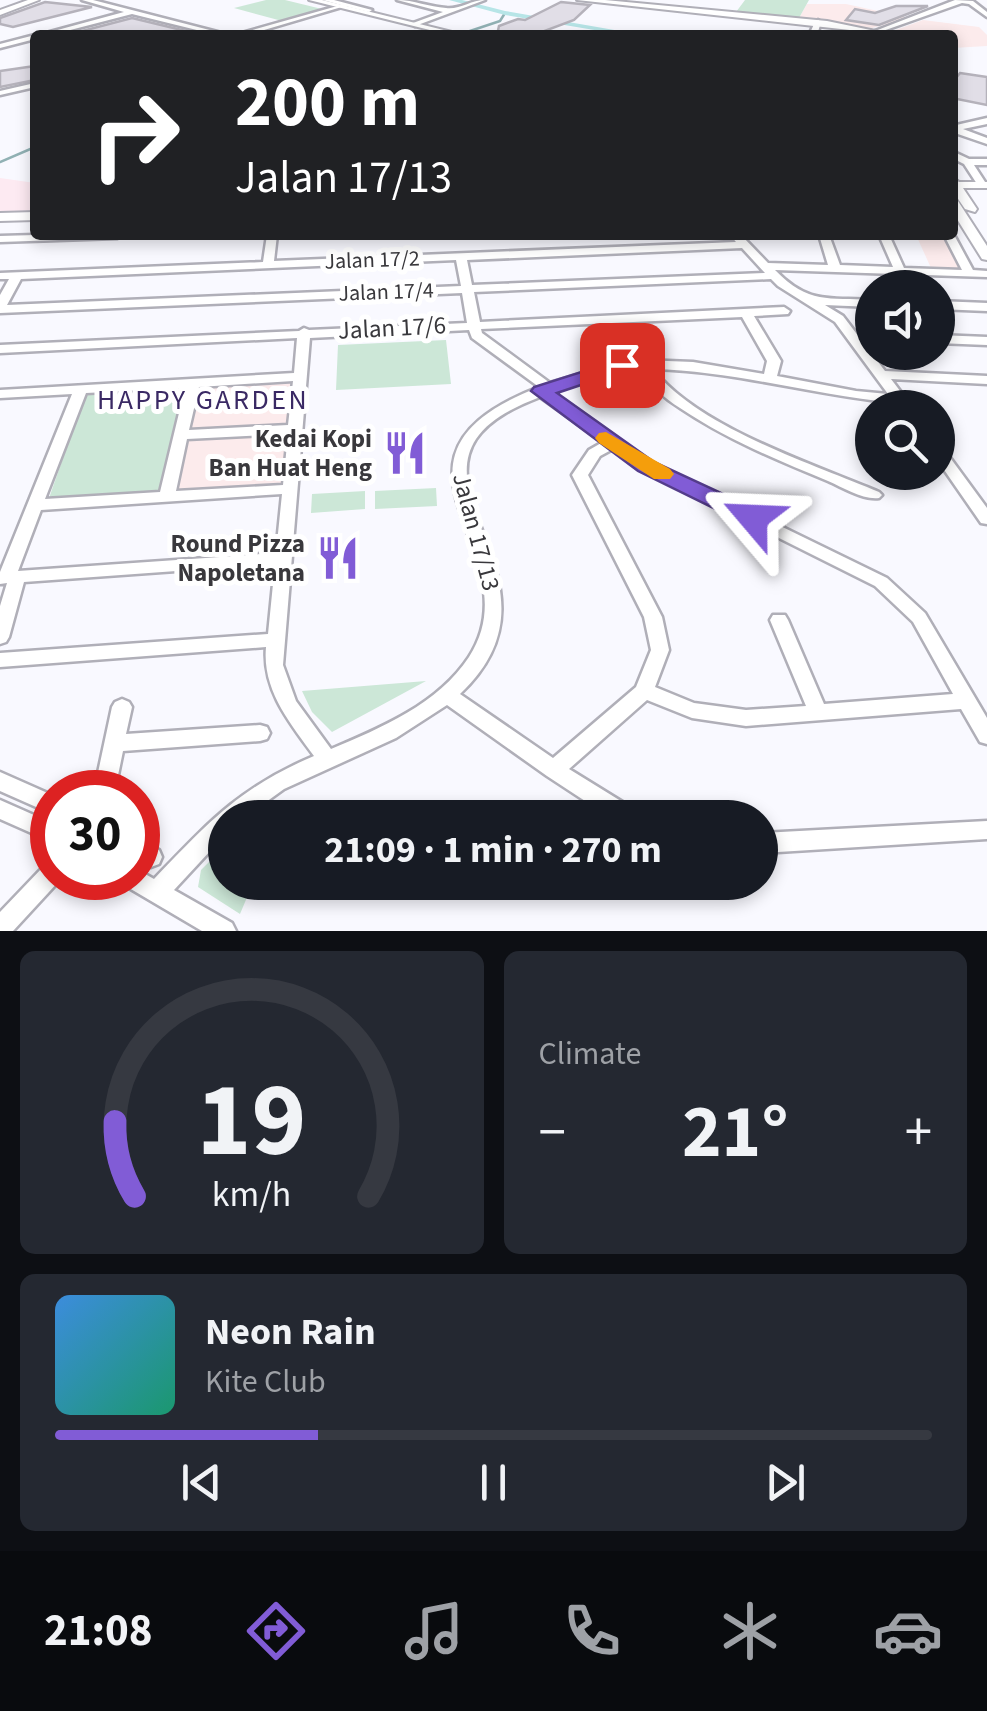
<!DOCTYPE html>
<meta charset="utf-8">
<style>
body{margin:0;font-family:"Source Sans 3",sans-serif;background:#242831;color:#f1f3f6;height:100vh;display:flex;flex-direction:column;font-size:38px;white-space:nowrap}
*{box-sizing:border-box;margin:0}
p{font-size:32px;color:#9ea1a6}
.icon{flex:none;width:55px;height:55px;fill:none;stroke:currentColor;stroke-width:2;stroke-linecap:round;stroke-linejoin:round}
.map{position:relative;height:931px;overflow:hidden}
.side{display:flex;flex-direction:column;gap:20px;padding:20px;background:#0d0f14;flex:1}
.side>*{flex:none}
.banner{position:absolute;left:30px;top:30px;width:928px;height:210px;border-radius:10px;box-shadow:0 5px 15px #0003;background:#202124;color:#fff;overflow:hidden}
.fabs{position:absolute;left:855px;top:270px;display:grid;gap:20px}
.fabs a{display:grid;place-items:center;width:100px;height:100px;border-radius:50%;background:#171b24;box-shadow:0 5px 15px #0003;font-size:50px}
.speed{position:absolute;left:30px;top:770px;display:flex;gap:20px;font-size:50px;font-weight:700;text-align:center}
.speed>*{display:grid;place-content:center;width:130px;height:130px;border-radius:50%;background:#171b24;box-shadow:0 5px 15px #0003;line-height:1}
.speed .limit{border:15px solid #d22;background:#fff;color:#111}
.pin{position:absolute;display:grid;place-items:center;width:85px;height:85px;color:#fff;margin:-42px;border-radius:20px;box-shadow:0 5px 15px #0006}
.me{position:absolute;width:110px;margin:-55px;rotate:296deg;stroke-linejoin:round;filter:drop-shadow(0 0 8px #0008)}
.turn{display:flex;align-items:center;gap:35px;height:210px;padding:0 40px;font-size:45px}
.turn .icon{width:130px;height:130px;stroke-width:2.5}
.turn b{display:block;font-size:70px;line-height:85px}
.big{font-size:75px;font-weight:700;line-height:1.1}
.side .widget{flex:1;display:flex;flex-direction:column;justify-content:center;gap:15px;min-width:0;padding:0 35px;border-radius:15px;background:#242831}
.side .dial{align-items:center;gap:0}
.dial svg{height:260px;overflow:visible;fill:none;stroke:#363941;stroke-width:7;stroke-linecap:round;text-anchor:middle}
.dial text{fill:#f1f3f6;stroke:none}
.song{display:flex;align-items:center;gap:30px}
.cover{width:120px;height:120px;border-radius:15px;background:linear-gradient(135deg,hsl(210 70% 55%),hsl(160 70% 35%))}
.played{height:10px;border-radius:5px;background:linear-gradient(90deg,#815cd6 30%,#363941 30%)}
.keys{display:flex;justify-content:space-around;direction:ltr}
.heat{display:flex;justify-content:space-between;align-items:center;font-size:55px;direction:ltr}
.side .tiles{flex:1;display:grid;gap:20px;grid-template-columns:1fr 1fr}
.widget:last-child{grid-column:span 2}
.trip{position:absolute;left:208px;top:800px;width:570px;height:100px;border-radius:50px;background:#171b24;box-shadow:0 5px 15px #0003;font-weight:700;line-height:100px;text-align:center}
.menu{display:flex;height:160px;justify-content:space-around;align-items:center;background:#090b0e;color:#9ea1a6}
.menu .icon{width:70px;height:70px}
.menu .selected{color:#815cd6}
.menu b{font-size:45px;color:#f1f3f6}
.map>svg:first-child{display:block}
.commercial{fill:#fcebec}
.medical{fill:#fdeaf2}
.green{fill:#cce7d7}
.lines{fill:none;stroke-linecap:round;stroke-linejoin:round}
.stream{stroke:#91b1b4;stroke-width:2.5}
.river{fill:#b7e5e7;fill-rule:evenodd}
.building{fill:#e1dee7;stroke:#b5b2bb;stroke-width:2.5}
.minor-casing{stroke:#b0afb8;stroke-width:5}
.major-casing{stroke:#b0afb8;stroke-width:4}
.minor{fill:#fff;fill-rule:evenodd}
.major{fill:#fff;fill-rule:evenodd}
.route{fill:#815cd6;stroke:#543c8b;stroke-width:2.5}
.slow{fill:#f59e0b}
.labels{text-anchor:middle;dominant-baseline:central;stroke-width:10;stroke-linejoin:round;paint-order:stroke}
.far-street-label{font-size:22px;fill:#39383c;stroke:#fff}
.street-label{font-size:25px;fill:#39383c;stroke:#fff}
.poi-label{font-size:25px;font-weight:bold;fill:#39383c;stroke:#fff;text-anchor:end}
.neighbourhood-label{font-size:28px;letter-spacing:2.5px;fill:#3a2964;stroke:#fff}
</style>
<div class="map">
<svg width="987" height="931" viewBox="0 0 987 931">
<rect width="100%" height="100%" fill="#f9f9ff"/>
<!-- commercial -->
<path class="commercial" d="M807,4H846L910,18L872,28L799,18Z
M923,20L979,27L987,35V46L953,48L952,35H899L893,31Z
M916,235H945L965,270L931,268Z
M294,382L290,426L189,432L199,387Z
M291,432L286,485L172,491L184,438Z"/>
<!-- medical -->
<path class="medical" d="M0,178L35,183V212L0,213Z"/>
<!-- green -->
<path class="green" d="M266,0H285L322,9L282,21L234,8Z
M745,0H809L799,18L736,12Z
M446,340L451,384L336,390L338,345Z
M185,386L162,493L48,501L86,392Z
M436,488L437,506L375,509V491Z
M365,491V509L311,513L312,494Z
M426,681L332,732L312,712L302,691Z
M225,846V882L253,883L240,914L198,887L201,870Z"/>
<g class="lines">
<!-- stream -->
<path class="stream" d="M464,33L500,21L505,13
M0,162L35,147"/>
<!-- river -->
<path class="river" d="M449,0H462L505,11L643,35H624L505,15Z"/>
</g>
<!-- building -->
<path class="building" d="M45,2L92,7L13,27L0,24V18Z
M561,2L590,5L574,20L534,35H497L499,26L518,19L525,20Z
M896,6H928L879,25L846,20L855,9L875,13Z
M132,18L190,32L67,35Z
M35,66V80L0,87V71Z
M960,73L987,77V105L952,98V83Z"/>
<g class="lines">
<!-- minor casing -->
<g class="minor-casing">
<path id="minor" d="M82,0H93L229,35H217L132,14L51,35H39L124,12Z
M323,0H334L372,10L369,12L345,6L247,35H235L341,5Z
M397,0C414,0 429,7 446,8C459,10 471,0 485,0L415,26L413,23L443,12Z
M955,0L973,1L987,12V17L969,4L962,3L880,32L875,31Z
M818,20L821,22L817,35H809L815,22Z
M35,35V39L0,48V44Z
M35,83V87L0,95V91Z
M987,118V124L963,129L987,138V144L952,132V126Z
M952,151L969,159H987V165H974L987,185L985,187H979L964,164L952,158Z
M953,233L973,270L987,271V277L775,270C809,305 828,297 872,300V307L825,305L843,316L885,371L987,376V384L891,379L913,408H899L895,403C813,395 735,371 653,369C697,427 813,464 879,492L882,495L879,498C863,500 844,488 828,481C777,460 726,439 680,408C664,398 651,386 640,371L610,374L551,392L651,463L887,578L925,613L987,718V744L980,742L961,709L746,726L692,718L647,700L569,769L637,811L640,818H611L547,776L447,705L396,738L284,789L244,818H225V835L174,890L232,923L236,931H202L124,885L121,878H138V870L154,879C208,823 240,787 314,756C290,723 262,690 266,647L0,667V653L268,634L275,564L24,582L9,637L6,642L0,644V606L7,583L0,584V572L72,394L0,398V390L294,373L297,338L0,353V345L299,331L304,328L309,330L467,323L462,293L0,313V295L9,279H0V273L263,262L267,235H277L274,261L736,242L730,235H741L768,263L828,265L819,235H829L840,265L893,267L879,235H889L904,268L962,270L944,235H952ZM742,248L765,273L472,285L467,260ZM456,260L461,286L7,305L21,279ZM771,279L778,286L835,322L888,394L856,391L777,376L781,361L754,316L788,314L790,311L784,307L480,322L474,292ZM742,317L767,361L764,374L693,362L642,360L604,367L550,383L482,333L481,329ZM469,330L472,338L539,387C352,460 537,552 469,657C438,704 381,728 331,749L296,701L283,665L310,338ZM293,381L288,425L189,430L199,387ZM185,388L160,492L45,499L86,393ZM540,397L603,442L589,450L572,475L644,617L651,650L636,687L553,758L460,694C565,595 432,506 476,439C490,418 517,406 540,397ZM288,434L283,485L176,491L187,439ZM613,449L641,469L875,586L913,622L953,694L824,704L788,620L785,615H773L770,620L806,706L746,710L694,703L655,687L669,650L662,617L588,475L600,456ZM282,494L276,553L18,571L41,510Z
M35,235H122L117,238L0,242V236Z
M938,301L987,303V311L938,309Z
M938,335L987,337V345L938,343Z
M938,447L943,448L987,508V524L981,523L938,461Z
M122,699L129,702L132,707L126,734L260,725L267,727L270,733L267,739L260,741L123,751L116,785L112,792H91L96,782L112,707L115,702Z
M0,772L52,795V814L0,791Z
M0,800L52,823V842L0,819Z
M987,821V839L760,853V833Z
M138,840L159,850L162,857L159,864L151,867L138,861Z
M52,863V878H61L60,880L13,931H0V912L44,866Z"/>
</g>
<!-- major casing -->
<g class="major-casing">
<path id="major" d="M28,0H39L0,15V10Z
M309,0H322L464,35H450Z
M577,0H605L827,21L895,35Z
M952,177L959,182H987V188H963L977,209L975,212L965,209L952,190Z
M952,198H956L987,246V260L982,259L952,211Z
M35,212V220L0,221V213Z"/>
</g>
<!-- minor -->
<use href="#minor" class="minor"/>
<!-- major -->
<use href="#major" class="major"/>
</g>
<!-- route -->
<path class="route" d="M622,359L632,365L629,369L557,393L654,462L762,512L765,518L762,523H744L638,471L531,391L534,387Z"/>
<!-- slow -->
<path class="slow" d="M606,432L670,469L674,474L670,479H654L599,443L595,438L599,433Z"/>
<!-- icons -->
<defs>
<g id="restaurant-bare" transform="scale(3.45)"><path d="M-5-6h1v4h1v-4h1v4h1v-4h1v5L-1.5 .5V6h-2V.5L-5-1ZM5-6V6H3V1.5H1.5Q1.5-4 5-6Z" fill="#815cd6" stroke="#fff" stroke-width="2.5" paint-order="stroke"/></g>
</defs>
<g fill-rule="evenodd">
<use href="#restaurant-bare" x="405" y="453"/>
<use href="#restaurant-bare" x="338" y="558"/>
</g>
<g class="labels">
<!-- far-street labels -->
<g class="far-street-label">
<text transform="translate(372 260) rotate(-2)">Jalan 17/2</text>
<text transform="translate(386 292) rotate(-2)">Jalan 17/4</text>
</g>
<!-- street labels -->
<g class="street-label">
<text transform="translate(392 328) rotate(-3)">Jalan 17/6</text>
<text transform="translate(476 532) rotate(75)">Jalan 17/13</text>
</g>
<!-- poi labels -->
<g class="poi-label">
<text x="372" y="439">Kedai Kopi<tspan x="372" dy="29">Ban Huat Heng</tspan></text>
<text x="305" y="544">Round Pizza<tspan x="305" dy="29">Napoletana</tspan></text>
</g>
<!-- neighbourhood labels -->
<g class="neighbourhood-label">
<text x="203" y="400">HAPPY GARDEN</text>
</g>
</g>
</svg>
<div class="fabs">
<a><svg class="icon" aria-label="sound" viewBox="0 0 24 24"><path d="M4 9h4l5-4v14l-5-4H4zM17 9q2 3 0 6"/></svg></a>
<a><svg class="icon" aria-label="search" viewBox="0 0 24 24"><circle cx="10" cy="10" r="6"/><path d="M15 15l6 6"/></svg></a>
</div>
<div class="speed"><div class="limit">30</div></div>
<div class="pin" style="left:622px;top:365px;background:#d93025"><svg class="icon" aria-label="arrive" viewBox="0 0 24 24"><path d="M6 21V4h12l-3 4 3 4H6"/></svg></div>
<svg class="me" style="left:753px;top:518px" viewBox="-20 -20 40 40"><path d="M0-17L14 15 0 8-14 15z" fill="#815cd6" stroke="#fff" stroke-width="4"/></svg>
<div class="trip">21:09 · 1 min · 270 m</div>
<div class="banner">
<div class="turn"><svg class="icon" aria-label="right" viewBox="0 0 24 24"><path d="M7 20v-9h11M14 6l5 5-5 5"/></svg><div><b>200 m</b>Jalan 17/13</div></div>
</div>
</div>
<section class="side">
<div class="tiles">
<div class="widget dial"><svg viewBox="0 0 100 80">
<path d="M14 69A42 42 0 1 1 86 69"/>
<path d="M14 69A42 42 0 0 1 8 46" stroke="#815cd6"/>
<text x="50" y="56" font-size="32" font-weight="700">19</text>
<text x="50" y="72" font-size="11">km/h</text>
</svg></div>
<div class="widget"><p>Climate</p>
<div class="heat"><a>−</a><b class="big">21°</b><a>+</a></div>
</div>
<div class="widget">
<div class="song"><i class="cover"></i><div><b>Neon Rain</b><p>Kite Club</p></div></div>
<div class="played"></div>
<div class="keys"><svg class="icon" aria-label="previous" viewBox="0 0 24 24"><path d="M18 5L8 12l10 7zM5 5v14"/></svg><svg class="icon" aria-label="pause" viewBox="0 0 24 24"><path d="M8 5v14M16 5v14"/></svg><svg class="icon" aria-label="next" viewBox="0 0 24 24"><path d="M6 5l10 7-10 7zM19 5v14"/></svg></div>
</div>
</div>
</section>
<nav class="menu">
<b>21:08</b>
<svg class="icon selected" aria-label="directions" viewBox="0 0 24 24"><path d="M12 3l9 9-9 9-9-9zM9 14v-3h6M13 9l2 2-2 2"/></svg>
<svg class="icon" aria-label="music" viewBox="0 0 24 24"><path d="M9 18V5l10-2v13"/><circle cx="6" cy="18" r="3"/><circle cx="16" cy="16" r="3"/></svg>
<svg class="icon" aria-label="phone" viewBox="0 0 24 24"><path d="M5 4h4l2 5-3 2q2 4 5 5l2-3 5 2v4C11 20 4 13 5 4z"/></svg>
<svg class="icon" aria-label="climate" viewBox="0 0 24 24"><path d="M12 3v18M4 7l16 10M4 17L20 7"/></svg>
<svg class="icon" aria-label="car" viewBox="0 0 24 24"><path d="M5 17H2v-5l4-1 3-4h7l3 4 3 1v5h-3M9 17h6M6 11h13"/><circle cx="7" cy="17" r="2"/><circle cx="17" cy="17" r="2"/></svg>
</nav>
